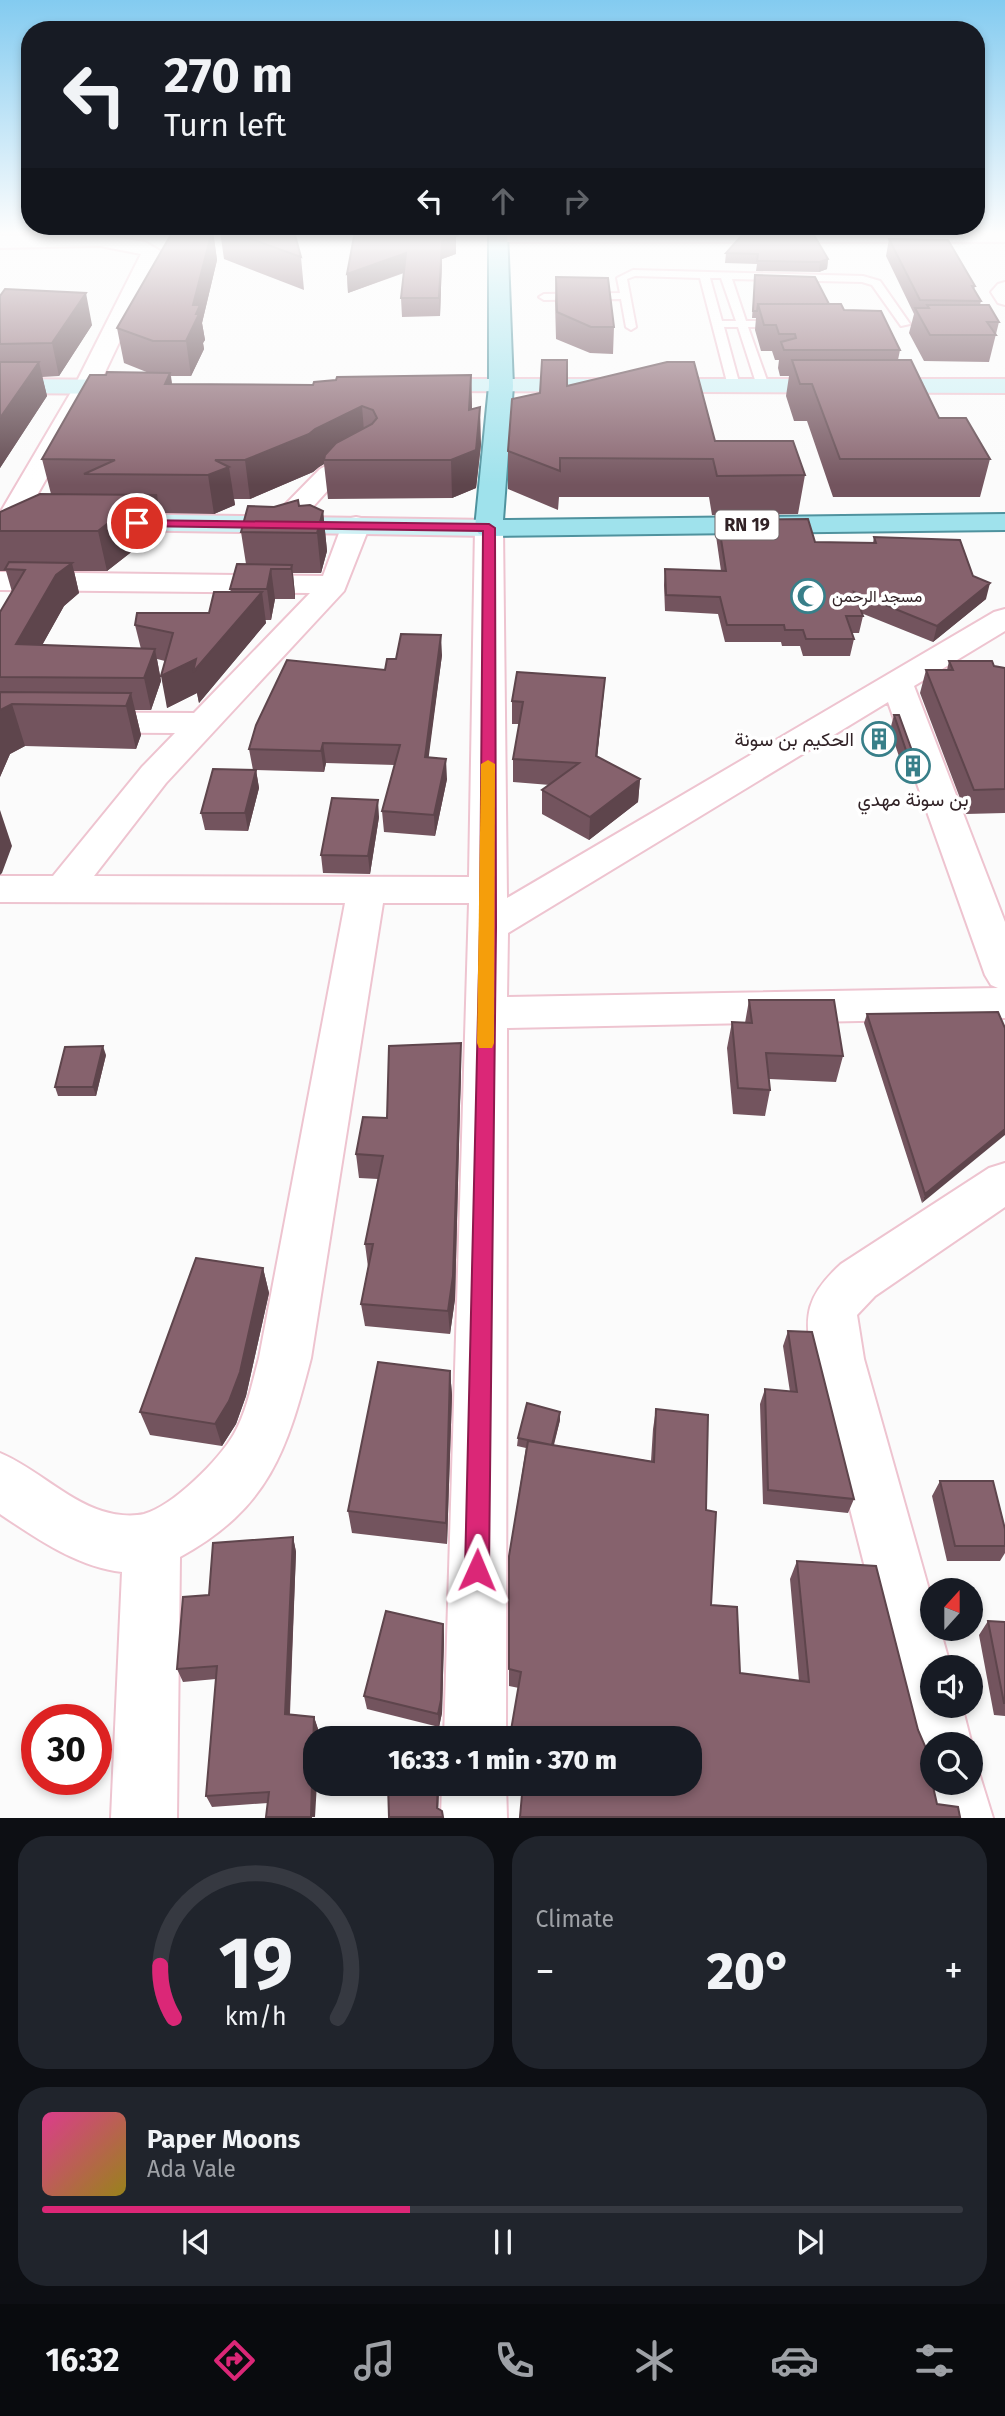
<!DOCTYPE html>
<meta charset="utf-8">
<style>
body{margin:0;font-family:"Fira Sans",Vazirmatn,sans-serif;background:#20242c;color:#f1f3f6;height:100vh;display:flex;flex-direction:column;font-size:26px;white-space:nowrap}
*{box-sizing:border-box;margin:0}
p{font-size:23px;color:#9ea1a6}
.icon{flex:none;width:38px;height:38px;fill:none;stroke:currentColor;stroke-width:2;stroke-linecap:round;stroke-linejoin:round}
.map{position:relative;height:1818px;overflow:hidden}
.panel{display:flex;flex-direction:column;gap:18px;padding:18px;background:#0d0f14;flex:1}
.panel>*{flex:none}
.top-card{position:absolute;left:21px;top:21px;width:964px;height:214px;border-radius:28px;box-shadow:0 4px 10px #0003;background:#171b24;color:#f1f3f6;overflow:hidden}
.needle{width:46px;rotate:21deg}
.tools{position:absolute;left:920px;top:1578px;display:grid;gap:14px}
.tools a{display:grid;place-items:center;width:63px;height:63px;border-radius:50%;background:#171b24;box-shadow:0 4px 10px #0003;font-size:35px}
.speed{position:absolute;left:21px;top:1704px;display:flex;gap:14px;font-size:35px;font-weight:700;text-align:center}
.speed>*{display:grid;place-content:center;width:91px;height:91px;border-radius:50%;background:#171b24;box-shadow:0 4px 10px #0003;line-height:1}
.speed .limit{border:10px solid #d22;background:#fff;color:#111}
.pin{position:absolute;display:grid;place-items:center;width:60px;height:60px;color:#fff;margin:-30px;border:4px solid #fff;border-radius:50%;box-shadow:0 2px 7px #0007}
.me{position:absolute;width:77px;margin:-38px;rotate:1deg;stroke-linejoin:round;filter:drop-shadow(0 0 5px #0008)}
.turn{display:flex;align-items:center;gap:24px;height:147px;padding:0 28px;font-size:32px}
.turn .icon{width:91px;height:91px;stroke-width:2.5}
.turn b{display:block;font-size:49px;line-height:60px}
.lanes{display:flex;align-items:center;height:66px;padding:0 28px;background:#0003;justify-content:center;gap:35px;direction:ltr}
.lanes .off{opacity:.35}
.big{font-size:52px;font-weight:800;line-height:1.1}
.panel .card{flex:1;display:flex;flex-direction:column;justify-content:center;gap:10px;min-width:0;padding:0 24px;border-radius:28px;background:#20242c}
.panel .dial{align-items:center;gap:0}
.dial svg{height:182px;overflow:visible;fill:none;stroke:#363941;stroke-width:7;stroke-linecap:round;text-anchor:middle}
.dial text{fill:#f1f3f6;stroke:none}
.song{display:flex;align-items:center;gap:21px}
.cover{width:84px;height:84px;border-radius:10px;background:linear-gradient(135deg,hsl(330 70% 55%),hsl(50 70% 35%))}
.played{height:7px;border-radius:4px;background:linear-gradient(90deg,#db2777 40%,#363941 40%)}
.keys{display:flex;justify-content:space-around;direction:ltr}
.heat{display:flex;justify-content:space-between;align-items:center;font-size:38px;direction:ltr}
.panel .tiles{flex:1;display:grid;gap:18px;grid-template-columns:1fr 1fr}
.card:last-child{grid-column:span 2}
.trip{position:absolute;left:303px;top:1726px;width:399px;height:70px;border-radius:28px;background:#171b24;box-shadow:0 4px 10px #0003;font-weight:800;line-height:70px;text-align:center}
.dock{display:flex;height:112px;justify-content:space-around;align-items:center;background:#090b0e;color:#9ea1a6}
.dock .icon{width:49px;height:49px}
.dock .active{color:#db2777}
.dock b{font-size:32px;color:#f1f3f6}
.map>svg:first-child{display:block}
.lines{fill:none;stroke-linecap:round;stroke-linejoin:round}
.service-casing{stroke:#eec4d0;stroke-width:4}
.minor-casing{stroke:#eec4d0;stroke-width:4}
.secondary-casing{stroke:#eec4d0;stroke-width:4}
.primary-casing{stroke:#4f929e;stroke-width:4}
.service{fill:#fff;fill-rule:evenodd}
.minor{fill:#fff;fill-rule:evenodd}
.secondary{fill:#cff1f5;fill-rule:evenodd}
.primary{fill:#9fe2ec;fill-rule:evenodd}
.wall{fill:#73545e}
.shaded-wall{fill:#5e454c}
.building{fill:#86626d;stroke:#5e454c;stroke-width:2}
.route{fill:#db2777;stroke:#8e194d;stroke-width:2}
.slow{fill:#f59e0b}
.labels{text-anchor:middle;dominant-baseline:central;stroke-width:7;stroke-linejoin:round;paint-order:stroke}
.far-poi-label{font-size:16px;fill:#312226;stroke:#fff;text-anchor:start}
.shield{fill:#fff;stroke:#6f6467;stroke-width:2}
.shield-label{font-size:18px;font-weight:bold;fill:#312226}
.poi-label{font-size:19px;fill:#312226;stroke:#fff;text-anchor:end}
</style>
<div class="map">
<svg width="1005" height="1818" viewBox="0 0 1005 1818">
<rect width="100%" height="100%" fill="#fbfbfb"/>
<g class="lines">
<!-- service casing -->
<g class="service-casing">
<path id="service" d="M633,270L863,276L880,281L910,324L901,326L872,285L862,282L732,279L746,321H782L787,324L782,327H748L769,386L763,389L757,386L738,327H724L740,386L734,389L728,386L700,278L635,276L627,279L636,327L631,330L626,327L621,299L544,300L539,297L544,294L620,293L617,278ZM710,278H721L736,321H722Z"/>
</g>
<!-- minor casing -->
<g class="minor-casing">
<path id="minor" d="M496,231H1005V242H498L489,236Z
M100,235L145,242L162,252L98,387L14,536L10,542L0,544V513L74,387L141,254L100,246L0,248V236Z
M1005,282V305L998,303L991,292L998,284Z
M364,446L373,449L377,454L373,459L338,479L292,530L282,532L272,530L268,524L272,518L320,469Z
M356,517L366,519L370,525L344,591L166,783L94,876L469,877L475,528L479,522L489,520L499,522L503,528L507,898L994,612L1005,609V631L914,686L1005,922V1018L507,1028L506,1738H444L469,903H383L311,1358C287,1451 269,1508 180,1557L177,1818H111L122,1572C77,1567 36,1538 0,1514V1453C36,1468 65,1499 102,1511C114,1515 131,1517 144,1514C173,1506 219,1460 234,1434C247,1411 252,1383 259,1358L345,903L0,902V876H53L142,767L175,733L0,732V712L194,713L310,593L0,590V572L323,576L342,525L346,519ZM888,702L985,975L991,985L998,988L507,997L508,933Z
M1005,1163V1207L875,1296L857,1315L864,1359L933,1604V1629H940L951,1668H933V1706H962L972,1745L971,1748V1745H933V1783H971V1759L975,1760L993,1818H928L920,1783L925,1770L919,1767L910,1745L812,1359C803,1315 807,1295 841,1264L989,1168Z
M442,1783H506L507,1818H441Z"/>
</g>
<!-- secondary casing -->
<g class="secondary-casing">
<path id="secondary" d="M0,379L135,380L143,382L147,387L143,392L135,394L0,393Z
M419,379H1005V393L411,391L407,386L411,381Z
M111,514L489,520L499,522L503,528L499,534L489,536L111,530L101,528L97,522L101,516Z"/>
</g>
<!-- primary casing -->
<g class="primary-casing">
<path id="primary" d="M489,231H507L513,386L503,520L1005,514V530L489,536L479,534L475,528L489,386Z"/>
</g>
<!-- service -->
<use href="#service" class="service"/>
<!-- minor -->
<use href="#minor" class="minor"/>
<!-- secondary -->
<use href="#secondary" class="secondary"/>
<!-- primary -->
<use href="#primary" class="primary"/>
</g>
<!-- wall -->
<path class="wall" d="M178,231H213L217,260L202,323L205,340L203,343L204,349L191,376H171L172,384L313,385L471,375L472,409L481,444L476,488L452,498L328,499L324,464L319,467L313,472L250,499H234L235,505L214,514L160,513L164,535L139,546L107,571H74L79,593L64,606L42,645L141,649L135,625L209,613L231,592L230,589L246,564L241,532L274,507L299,506L323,511L327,551L321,573H293L295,595V599H275L271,620H265L266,623L199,703L197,693L167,708L165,661L157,659L161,681L151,710H135L141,735L136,749L25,746L10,754L0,777V612L12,592L6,571H0V512L51,494L42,459L106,375L149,373L124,363L117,328Z
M220,231H294L301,257L304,290L224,259Z
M742,235L828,259L827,269L819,272L756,271L757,264L725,263L726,253Z
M889,239L975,286L974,290L981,301L980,305L999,322L989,362L924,361L909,333L914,314L886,256Z
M456,254L442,259L440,316L402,317L401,298L404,273L348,293L347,274Z
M755,275L844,310L900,350L898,360L939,418L990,459L980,497H833L807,421H794L786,396L789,376H780L778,368L779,360H775L772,351H761L755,330L756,318H752Z
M556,277L614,327L613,354L590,353L556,339L555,302Z
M0,296L92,325L59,376L42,377L47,396L0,468Z
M567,386L805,475L798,514L712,515L709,497H559L558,510L508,489V451L540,393Z
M718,520L815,542L873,543L874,537L973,576L986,599L933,642L861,613L863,616L859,633H852L854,639L850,656H803L800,646H782L781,642H725L718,614L665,611L664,585L665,569L721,571L716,536Z
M442,655L428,757L447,779L435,836L384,832L382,811L395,765L326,763L324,772L256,770L259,788L248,831L205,830L201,813L253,770L249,749L385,670L396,659Z
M949,661L1005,668V813L966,814L920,693L926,670H947Z
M605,678L597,757L640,779L638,802L589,840L542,814V790L550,785L513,782V759L519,724H512V701Z
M894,715L915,759L911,774H905L890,730Z
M379,817L370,874L323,873L321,855Z
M749,1000L843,1056L836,1082L769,1079L770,1090L765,1116L733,1114L727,1048L732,1022L745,1023Z
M998,1012L922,1203L864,1023L867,1014Z
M106,1055L96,1096H58L55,1087Z
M461,1067L455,1299L450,1334L365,1326L361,1304L368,1267L365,1244L378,1179L359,1178L356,1154L387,1118Z
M263,1268L269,1293L246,1396L236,1424L222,1446L150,1435L140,1412Z
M788,1331L854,1499L848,1513L763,1504L760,1404L765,1389L790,1392L783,1346Z
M450,1371L452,1395L447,1544L352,1533L348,1511Z
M656,1409L706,1510L711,1605L740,1673L799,1681L790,1579L797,1561L929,1769L937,1804L960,1817L690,1738H510L519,1688L509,1686V1556L526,1448L517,1446L518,1438L560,1420L554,1445L651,1461L653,1429Z
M940,1481L1005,1546V1553L1000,1561H947L932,1496Z
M293,1537L296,1552L290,1714L314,1717L318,1729V1738H315L268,1803L212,1807L206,1796L216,1679L183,1682L177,1669L209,1595Z
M988,1621L1005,1622V1716L994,1715L979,1635Z
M443,1624L444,1637L442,1713L439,1727L367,1709L364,1696Z"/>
<!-- shaded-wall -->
<path class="shaded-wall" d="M212,231H213L217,260L202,323L205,340L203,343L204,349L191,376L186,341L193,305Z
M456,236V254L442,259L440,316L439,298L442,241Z
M406,253L407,271L348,293L347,274Z
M828,259L827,269L819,272L820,262Z
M86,293L92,325L59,376L52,343Z
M39,362L47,396L0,468V418Z
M170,373L176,409L165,384Z
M471,375L472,411L469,410Z
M362,406L365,444L324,460V464L319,467L313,472L250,499L245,460L315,429Z
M480,407L481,444L476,488L452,498L451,460Z
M229,467L235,505L214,514L208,475Z
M157,495L164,535L139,546L107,571L98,531L130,506Z
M323,511L327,551L321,573L317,533Z
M72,563L79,593L64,606L25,676L16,644L56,575Z
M292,565L295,595V599L291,569Z
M271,569L275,599L271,620L267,589Z
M990,583L986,599L933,642L937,626Z
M262,592L266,623L199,703L197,693L167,708L161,676Z
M441,635L442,655L426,778L425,757Z
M155,649L161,681L151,710L144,678Z
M605,678L603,701L595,779L596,756Z
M131,693L141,735L136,749L126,706Z
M12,704L25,746L10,754L0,777V710Z
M323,743L326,763L324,772L321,751Z
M446,759L447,779L435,836L434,815Z
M256,770L259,788L248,831L245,813Z
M640,779L638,802L589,840L590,817Z
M378,800L379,817L370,874L368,856Z
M0,810L12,846L2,873L0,875Z
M461,1043V1067L455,1299L450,1334L448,1311Z
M103,1046L106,1055L96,1096L93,1087Z
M1005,1129V1135L922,1203L925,1194Z
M263,1268L269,1293L246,1396L236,1424L222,1446L215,1424Z
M450,1371L452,1395L447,1544L446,1523Z
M560,1412V1420L551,1454L552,1446Z
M293,1537L296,1552L289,1726L285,1714Z
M443,1624L444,1637L442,1713L439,1727L438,1714Z
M314,1717L318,1729V1738H315V1783H317L315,1817H311Z
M438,1783L439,1791L438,1817L437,1808Z"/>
<!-- building -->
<path class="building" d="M173,231H212L193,305H200L196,314H199L186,341H153L117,328Z
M229,231H294L301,257Z
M355,231H437L456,236L442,241L439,298H401L406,253L347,274Z
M742,235H814L828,259L820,262L757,261L758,254L726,253Z
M889,239L948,240L975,286H972L981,301L920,300Z
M755,275L815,277L829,304H758L757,311H753Z
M556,277L608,278L614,327H591L557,312Z
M5,289L86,293L52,343L0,344V296Z
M758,304H841L844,310L881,311L900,350H784L781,342L796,338L795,334H779L776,325H764Z
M927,305H989L999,322H987L996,335H930L915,308H929Z
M542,360H567V386L667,362H694L715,441H793L805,475L717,476L713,459L560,458V471L508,451L512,399L540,393Z
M792,360H911L939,418H966L990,459H840L812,384H800Z
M0,362H39L0,418Z
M107,372L170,373L165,384L313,385L314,382L336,380L337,377L471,375L469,410L480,407L476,450L451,460H324L325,455L336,443L372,424L377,418L373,410L362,406L315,429L309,434L245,460H215L229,467L208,475L84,474L115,460L42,459L90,375H106Z
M40,494L157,495L130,506L98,531H0V512Z
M298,500L299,506L310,505L323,511L317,533L241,532L248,506L274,507Z
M808,519L815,542L876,543L874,537L960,540L973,576L990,583L937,626L854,592L863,616H846L854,639H806L803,630H785L784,625H727L720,597L666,595L665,569L726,571L718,520Z
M9,562L72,563L56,575L16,644L155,649L144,678L0,677V612L25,570L5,569Z
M237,564L292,565L291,569H271L267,589H230Z
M214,592H262L193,672L196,659L161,676L173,633L135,625L137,613H209Z
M401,634L441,635L425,757L446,759L434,815L382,811L400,745L323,743L321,751L249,749L256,725L287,660L385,670L387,659H396Z
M949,661H992L994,666L1005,668V789L974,790L926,670H953Z
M517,672L605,678L596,756L640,779L590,817L542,790L579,763L513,759L523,702L512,701Z
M0,692L131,693L126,706L12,704L0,710Z
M894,715H899L915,759H909Z
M213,769L256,770L245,813H201Z
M332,798L378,800L368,856L321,855Z
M749,1000H834L843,1056L766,1053L770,1090L738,1088L732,1022L752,1023Z
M998,1012L1005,1028V1129L925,1194L867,1014Z
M461,1043L453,1276L448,1311L361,1304L373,1244H365L383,1156L356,1154L363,1117L387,1118L389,1046Z
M103,1046L93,1087H55L65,1047Z
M196,1258L263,1268L240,1372L229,1401L215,1424L140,1412Z
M788,1331L812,1332L854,1499L768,1490L765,1389L797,1392Z
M378,1362L450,1371L446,1523L348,1511Z
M527,1403L560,1412L552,1445L518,1438Z
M656,1409L708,1415L706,1510L716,1512L711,1605L737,1607L740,1673L809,1682L797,1561L876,1566L918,1730L928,1753L933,1756L929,1769L937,1804L958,1807L960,1817H520L523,1783H690V1738H520L510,1736L521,1672L509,1669V1556L528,1441L654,1462Z
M940,1481H993L1005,1529V1546H955Z
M293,1537L285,1714L314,1717L311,1817H266L269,1792L206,1796L217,1666L177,1669L183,1597L209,1595L213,1543Z
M386,1611L443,1624L441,1700L438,1714L364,1696Z
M988,1621L1005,1622V1703H1004Z
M407,1783H438L437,1808L442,1811L443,1817H389L388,1785Z"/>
<!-- sky -->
<linearGradient id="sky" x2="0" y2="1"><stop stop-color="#83cbf0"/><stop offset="0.48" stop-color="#fdfdfd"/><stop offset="1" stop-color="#fdfdfd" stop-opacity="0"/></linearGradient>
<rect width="1005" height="485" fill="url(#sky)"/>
<!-- route -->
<path class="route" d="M133,520L489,524L495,528L496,927L489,1570L486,1579L477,1582L469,1579L465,1570L480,927L483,531L137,526L132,523Z"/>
<!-- slow -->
<path class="slow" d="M488,760L495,764L494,1043L492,1048H479L477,1043L481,764Z"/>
<!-- icons -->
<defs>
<g id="mosque-ring" transform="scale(1.75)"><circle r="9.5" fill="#fff" stroke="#387f89" stroke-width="1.5"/><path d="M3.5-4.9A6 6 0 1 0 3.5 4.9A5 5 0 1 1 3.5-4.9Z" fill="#387f89"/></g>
<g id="building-ring" transform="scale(1.75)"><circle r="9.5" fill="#fff" stroke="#387f89" stroke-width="1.5"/><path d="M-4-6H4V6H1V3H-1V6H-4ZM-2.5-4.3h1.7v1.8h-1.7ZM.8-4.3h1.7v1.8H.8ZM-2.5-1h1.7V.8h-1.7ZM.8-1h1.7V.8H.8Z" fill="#387f89"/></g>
</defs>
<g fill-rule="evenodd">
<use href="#mosque-ring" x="808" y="596"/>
<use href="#building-ring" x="879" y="739"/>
<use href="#building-ring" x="913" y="766"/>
</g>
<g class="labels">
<!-- far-poi labels -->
<g class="far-poi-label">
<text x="832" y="596">مسجد الرحمن</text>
</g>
<!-- shield labels -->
<rect class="shield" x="715.5" y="510.5" width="63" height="29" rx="5"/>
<g class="shield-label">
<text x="747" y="525">RN 19</text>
</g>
<!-- poi labels -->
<g class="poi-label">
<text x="854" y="739">الحكيم بن سونة</text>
<text x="913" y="799" text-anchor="middle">بن سونة مهدي</text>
</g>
</g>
</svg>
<div class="tools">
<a><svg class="needle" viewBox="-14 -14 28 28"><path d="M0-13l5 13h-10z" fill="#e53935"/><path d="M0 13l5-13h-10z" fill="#9ea1a6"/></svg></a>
<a><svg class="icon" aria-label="sound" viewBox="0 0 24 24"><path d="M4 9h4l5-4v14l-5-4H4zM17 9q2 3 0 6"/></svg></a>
<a><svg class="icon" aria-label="search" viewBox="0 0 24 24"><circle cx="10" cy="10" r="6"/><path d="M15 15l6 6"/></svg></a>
</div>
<div class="speed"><div class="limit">30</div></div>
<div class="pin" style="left:137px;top:523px;background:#d93025"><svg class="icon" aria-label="arrive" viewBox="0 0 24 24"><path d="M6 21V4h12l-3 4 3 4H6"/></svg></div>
<svg class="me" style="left:477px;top:1570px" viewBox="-20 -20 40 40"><path d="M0-17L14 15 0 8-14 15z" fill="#db2777" stroke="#fff" stroke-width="4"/></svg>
<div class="trip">16:33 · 1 min · 370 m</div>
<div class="top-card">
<div class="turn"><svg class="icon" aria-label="left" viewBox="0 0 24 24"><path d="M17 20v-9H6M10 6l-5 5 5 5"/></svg><div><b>270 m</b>Turn left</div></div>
<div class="lanes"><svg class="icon" aria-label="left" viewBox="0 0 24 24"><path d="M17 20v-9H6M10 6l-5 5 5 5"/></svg><svg class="icon off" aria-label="ahead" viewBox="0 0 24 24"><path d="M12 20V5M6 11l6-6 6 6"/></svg><svg class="icon off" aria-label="right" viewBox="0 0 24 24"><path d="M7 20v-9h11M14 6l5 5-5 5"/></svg></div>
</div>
</div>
<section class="panel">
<div class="tiles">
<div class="card dial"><svg viewBox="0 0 100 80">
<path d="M14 69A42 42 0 1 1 86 69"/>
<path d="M14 69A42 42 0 0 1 8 46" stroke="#db2777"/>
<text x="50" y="56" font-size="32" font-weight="700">19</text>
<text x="50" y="72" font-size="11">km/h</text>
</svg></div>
<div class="card"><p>Climate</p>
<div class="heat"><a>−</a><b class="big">20°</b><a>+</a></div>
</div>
<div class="card">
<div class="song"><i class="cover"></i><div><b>Paper Moons</b><p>Ada Vale</p></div></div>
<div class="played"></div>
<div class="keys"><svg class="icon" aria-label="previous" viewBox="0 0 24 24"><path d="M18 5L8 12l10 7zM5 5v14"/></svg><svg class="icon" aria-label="pause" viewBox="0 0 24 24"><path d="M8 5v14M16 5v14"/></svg><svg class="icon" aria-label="next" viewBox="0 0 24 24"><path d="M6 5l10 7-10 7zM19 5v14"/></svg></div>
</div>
</div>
</section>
<nav class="dock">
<b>16:32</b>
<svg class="icon active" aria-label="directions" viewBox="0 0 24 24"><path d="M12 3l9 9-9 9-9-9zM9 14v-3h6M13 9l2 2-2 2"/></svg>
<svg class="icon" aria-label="music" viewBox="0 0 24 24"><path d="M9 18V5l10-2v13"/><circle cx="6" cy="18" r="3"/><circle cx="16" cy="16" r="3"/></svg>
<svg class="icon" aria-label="phone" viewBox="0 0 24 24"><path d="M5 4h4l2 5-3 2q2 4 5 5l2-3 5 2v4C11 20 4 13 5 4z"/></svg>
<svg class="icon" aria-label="climate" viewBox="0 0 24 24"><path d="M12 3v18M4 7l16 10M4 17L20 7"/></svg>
<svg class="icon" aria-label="car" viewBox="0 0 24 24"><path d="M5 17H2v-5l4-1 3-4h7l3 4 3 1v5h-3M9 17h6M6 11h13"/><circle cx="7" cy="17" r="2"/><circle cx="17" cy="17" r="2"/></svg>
<svg class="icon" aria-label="filters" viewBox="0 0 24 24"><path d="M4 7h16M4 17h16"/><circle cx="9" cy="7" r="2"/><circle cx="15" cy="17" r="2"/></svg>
</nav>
